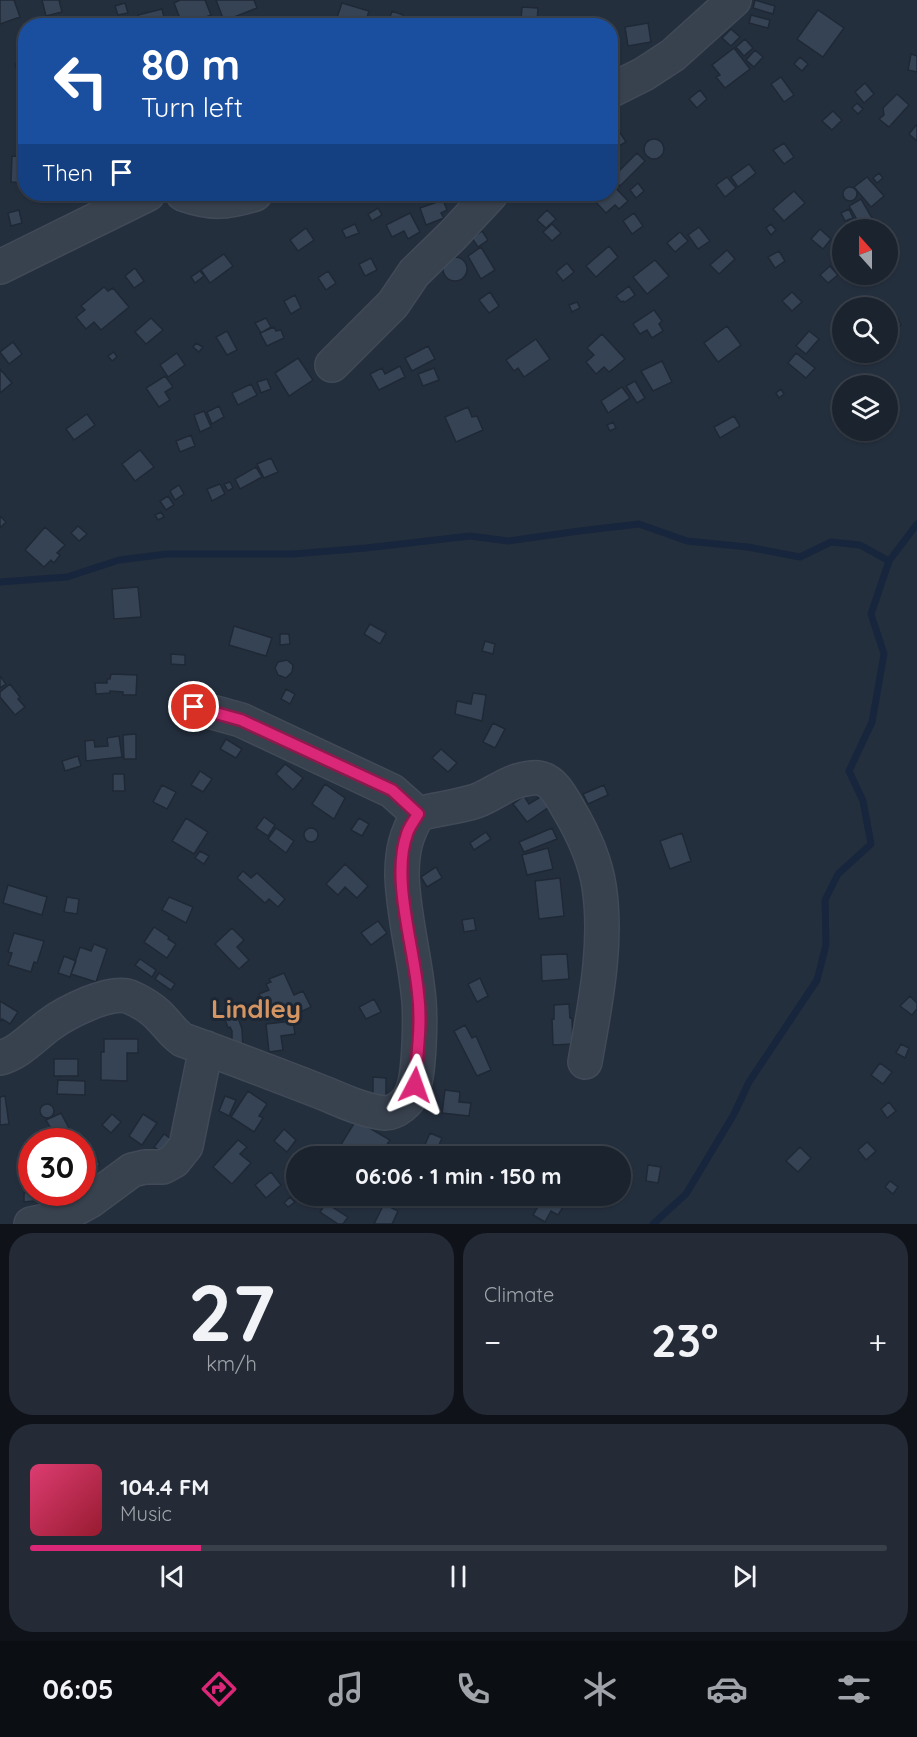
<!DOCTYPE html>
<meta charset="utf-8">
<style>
body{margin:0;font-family:Quicksand,sans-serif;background:#242b36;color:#f1f3f6;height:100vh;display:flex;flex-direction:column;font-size:22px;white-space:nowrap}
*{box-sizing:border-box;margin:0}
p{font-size:20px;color:#a0a4aa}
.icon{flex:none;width:33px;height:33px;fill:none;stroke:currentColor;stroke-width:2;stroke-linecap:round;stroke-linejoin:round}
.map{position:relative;height:1224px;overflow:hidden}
.side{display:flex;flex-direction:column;gap:9px;padding:9px;background:#0f1319;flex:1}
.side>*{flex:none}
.top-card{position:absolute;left:18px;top:18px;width:600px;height:183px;border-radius:24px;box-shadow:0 2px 4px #0004,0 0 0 2px #39404a;background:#1a4fa0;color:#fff;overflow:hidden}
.needle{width:39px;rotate:339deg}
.tools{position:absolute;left:832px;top:219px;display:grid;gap:12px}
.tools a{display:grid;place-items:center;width:66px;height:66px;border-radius:50%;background:#1b232e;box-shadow:0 2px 4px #0004,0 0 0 2px #39404a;font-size:30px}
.speed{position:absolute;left:18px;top:1128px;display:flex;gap:12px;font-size:30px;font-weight:700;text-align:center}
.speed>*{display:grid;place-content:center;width:78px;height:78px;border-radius:50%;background:#1b232e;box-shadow:0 2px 4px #0004,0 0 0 2px #39404a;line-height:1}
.speed .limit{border:9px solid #d22;background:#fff;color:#111}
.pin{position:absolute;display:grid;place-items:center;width:51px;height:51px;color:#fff;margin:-26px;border:3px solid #fff;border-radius:50%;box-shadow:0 2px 6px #0007}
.me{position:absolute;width:66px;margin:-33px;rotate:4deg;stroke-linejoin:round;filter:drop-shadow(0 0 4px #0008)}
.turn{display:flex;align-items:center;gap:21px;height:126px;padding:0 24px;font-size:27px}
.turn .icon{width:78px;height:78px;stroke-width:2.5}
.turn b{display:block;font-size:42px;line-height:51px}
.then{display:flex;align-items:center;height:57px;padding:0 24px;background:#0003;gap:12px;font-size:22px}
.big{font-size:45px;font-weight:800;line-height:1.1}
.side .widget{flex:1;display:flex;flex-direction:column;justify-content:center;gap:9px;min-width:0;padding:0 21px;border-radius:24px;background:#242b36}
.side .dial{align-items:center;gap:0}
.dial b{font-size:78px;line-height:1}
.song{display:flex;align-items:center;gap:18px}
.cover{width:72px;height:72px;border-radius:9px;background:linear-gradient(135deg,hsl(340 70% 55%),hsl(350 70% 35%))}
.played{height:6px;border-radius:3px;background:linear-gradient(90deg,#db2777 20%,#39404a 20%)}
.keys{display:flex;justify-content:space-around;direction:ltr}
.heat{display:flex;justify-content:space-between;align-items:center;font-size:33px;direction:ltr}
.side .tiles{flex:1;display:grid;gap:9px;grid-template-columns:1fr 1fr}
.widget:last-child{grid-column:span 2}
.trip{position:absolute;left:286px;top:1146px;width:345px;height:60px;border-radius:30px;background:#1b232e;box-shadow:0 2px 4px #0004,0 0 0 2px #39404a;font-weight:800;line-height:60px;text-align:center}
.tab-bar{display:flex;height:96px;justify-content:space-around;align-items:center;background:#0b0e12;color:#a0a4aa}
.tab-bar .icon{width:42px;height:42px}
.tab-bar .on{color:#db2777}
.tab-bar b{font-size:27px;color:#f1f3f6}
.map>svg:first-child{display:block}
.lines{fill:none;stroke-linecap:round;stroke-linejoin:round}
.stream{stroke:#17263c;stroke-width:7}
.building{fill:#364354;stroke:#1f2835;stroke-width:1.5}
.minor-casing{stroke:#414a57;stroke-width:36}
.minor{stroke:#38414e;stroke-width:33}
.route-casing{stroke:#8e194d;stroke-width:15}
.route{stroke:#db2777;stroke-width:10}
.labels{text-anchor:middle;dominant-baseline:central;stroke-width:6;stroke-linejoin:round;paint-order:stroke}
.district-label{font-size:26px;font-weight:bold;fill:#d59563;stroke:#1d2633}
</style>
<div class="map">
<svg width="917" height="1224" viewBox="0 0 917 1224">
<rect width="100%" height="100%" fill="#242f3e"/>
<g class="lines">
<!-- stream -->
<path class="stream" d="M0,582L67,577L119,560L167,554H293L366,548L470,536L508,541L579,531L639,524L687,541L748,547L800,557L831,542L860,545L889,561
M653,1224L686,1194L734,1114L749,1082L817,980L826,945L825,900L838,874L871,844L863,801L849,771L872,722L884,654L871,614L889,561L917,524"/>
</g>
<!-- building -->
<path class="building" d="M0,0H14L20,17L0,24Z
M42,0H61H59L62,12L46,16Z
M180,0H205L211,15L183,26L174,3Z
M216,0H254L257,8L224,21Z
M755,0L775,6L773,14L753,8Z
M125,3L128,13L118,15L115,6Z
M342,3L369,11L364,26H334Z
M522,7L538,8L537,22L521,21Z
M162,9L166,26H140L138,15Z
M818,10L844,28L823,57L797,39Z
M392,11L403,15L399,24L389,20Z
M751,15L770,20L768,28L749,23Z
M369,20L383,24L382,26H367Z
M648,23L651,42L628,46L625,27Z
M610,26L619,36L610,42Z
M731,29L740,37L731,46L722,38Z
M745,39L753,48L744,56L736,47Z
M734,48L750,69L725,88L716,77L720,75L712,65Z
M755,50L763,57L754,67L746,60Z
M911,54L917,56V72L908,70Z
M800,57L808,64L802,71L794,64Z
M26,60V79L20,80L15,64Z
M781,77L794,95L784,102L771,84Z
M865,83L874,94L864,103L855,92Z
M700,90L707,99L697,108L689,99Z
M897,94L909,105L889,127L879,119L884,115L883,108Z
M857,103L863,109L858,114L852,108Z
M833,111L842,120L832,130L822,121Z
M917,124V141L909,134Z
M617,128L626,142L617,147L610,136V132Z
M644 149a10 10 0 1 1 20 0a10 10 0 1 1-20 0Z
M784,143L794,157L784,164L773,150Z
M637,153L645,161L620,186L612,178Z
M12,156L26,157V183L11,182Z
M749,164L756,173L738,187L731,177Z
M879,173L883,178L877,183L873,178Z
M727,177L736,188L725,197L716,185Z
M867,177L884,196L871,207L854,187Z
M610,182L628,201L619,209L615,205L606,213L591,197L595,194H610Z
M638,183L644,191L636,198L630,190Z
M843 194a7 7 0 1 1 14 0a7 7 0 1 1-14 0Z
M794,191L805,203L784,221L773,209Z
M861,199L872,218L860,225L849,206Z
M443,200L447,210L441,213L444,218L426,225L420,208Z
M378,208L382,215L372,221L368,214Z
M849,209L853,218L845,221L841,213Z
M19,210L22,223L11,226L8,213Z
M547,210L556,219L546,228L537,220Z
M410,213L420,232L408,239L404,231L392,237L386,225Z
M634,213L643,226L632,234L623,221Z
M883,222L896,240L888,245V230H873Z
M355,224L359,233L346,238L342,230Z
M552,224L561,233L552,241L543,232Z
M771,224L776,230L771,235L766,228Z
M699,227L710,241L698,249L688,235Z
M306,228L314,240L298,251L290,240Z
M820,229L831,239L823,249L811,239Z
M482,231L488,240L478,247L472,238Z
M680,232L688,241L675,252L667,243Z
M609,246L618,257L596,277L586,266Z
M481,247L495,270L481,279L468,256Z
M727,250L735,259L719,274L710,265Z
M779,251L785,261L775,268L768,257Z
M224,254L233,266L210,283L201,270Z
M443 269a12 12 0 1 1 24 0a12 12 0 1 1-24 0Z
M371,258L377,270L365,276L359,264Z
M655,260L669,276L647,294L633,277Z
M567,263L574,272L563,281L556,272Z
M830,266L838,275L828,283L820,275Z
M135,268L144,281L134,288L125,276Z
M200,271L204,276L195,283L191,277Z
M328,271L336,283L326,290L318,278Z
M629,286L635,295L625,302L623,301L621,302L616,296Z
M104,287L108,291L113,288L129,307L101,330L94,322L86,329L76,317L85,310L81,306Z
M490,292L499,306L489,313L479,300Z
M792,292L802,302L792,311L782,301Z
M295,295L301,308L291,314L284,301Z
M577,302L580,308L572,312L569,305Z
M654,310L662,321L659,324L663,331L652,338L647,330L640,334L633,324Z
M895,314L901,325L889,332L888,318Z
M151,318L163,330L146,344L135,332Z
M266,318L271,327L261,333L255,323Z
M727,326L741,345L718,362L704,343Z
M274,327L276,331L281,330L284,338L267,346L260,333Z
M227,331L237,350L227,355L216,337Z
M809,331L819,339L806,354L796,346Z
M602,334L625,359L609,372L604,367L596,374L586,362L594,355L587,348Z
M536,339L550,359L524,377L518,368L514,371L506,360Z
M13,342L22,354L9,364L0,352Z
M196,343L203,347L199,352L193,347Z
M428,346L435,359L412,371L405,358Z
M114,352L117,357L112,361L108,356Z
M879,352H887L888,353L881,360L876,356Z
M177,353L185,365L168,377L160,365Z
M796,353L815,368L806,378L788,363Z
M298,358L313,380L289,396L275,373Z
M662,361L672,382L653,391L641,371Z
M400,366L405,377L379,390L370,374L382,368L385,374Z
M434,368L439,380L423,386L418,374Z
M0,369L12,383L0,393Z
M165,376L173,387L165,392L170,400L159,407L146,388Z
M267,379L271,389L261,393L257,382Z
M635,381L645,398L637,403L626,386Z
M251,384L257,395L238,405L232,393Z
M622,387L630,398L608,413L601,401Z
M781,389L784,394L779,398L776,393Z
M219,406L224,417L212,424L207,412Z
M468,407L472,417L477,416L483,430L456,442L445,417Z
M204,411L211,427L200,432L194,415Z
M87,414L95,425L74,440L66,429Z
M734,416L740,426L720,438L714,427Z
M613,422L616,428L610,431L607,425Z
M191,435L195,446L180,452L176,441Z
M140,450L154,467L135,481L122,464Z
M271,458L278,472L264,478L257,464Z
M256,467L262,477L240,489L235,479Z
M230,482L233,488L228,491L224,484Z
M220,484L225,494L212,501L207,489Z
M179,485L184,494L175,500L170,491Z
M168,496L174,505L166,510L160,501Z
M161,512L164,517L158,520L155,515Z
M0,516L6,522L0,528Z
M78,526L87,534L79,541L71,533Z
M45,527L65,545L57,553L60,555L54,563L51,560L44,567L25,550Z
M138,587L141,617L114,619L112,589Z
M370,624L386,633L380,644L364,634Z
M234,626L272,638L266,656L229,645Z
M280,634H289L290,644L280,645Z
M485,641L495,644L493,654L482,651Z
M171,654L185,655V665L171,664Z
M287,660L293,665L292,672L286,678L278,675L275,668L278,662Z
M111,674L137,675L136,695H123V692L110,691V693L96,694L95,683H107V679H110Z
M0,676L6,684L0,688Z
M10,684L20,697L18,699L25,707L15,715L0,697V692Z
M286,689L295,694L290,704L281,699Z
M473,693L486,695L482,721L455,714L457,701L471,704Z
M493,723L505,729L495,748L483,742Z
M136,734V759H124L123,735Z
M119,736L122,757L86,761L85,741L94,740L95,747L108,746L107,738Z
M226,739L242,749L236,758L220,749Z
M441,749L457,763L448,772L432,758Z
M78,756L81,766L65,771L62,761Z
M285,764L303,778L293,790L276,774Z
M200,771L212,779L203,792L191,785Z
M113,774H124L125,791H113Z
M325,784L345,798L334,819L312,804Z
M162,785L176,792L167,809L153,802Z
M604,785L608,795L588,804L583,794Z
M524,796L529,804L542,796L549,807L527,822L513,804Z
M264,817L275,825L268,836L256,828Z
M186,818L208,832L194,854L172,841Z
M359,818L369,824L362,836L351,830Z
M276,828L294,841L286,853L268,839Z
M552,828L557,839L524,852L519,842Z
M304 835a7 7 0 1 1 14 0a7 7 0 1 1-14 0Z
M486,832L491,839L474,850L470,843Z
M682,833L691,861L670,869L660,841Z
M548,848L553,869L527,875L522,855Z
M200,851L209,856L204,864L195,858Z
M345,864L368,886L357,898L345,887L338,895L326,884Z
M436,867L442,878L427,887L421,877Z
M243,871L251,878L257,873L285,899L278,907L269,899L265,903L237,878Z
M560,878L564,916L539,919L535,881Z
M8,885L47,897L42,915L3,903Z
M67,897L79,899L77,914L64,912Z
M169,897L193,907L186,923L162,910Z
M474,918L476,930L464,932L462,920Z
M378,921L387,933L371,945L361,933Z
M154,927L169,937L168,939L176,944L167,958L144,942Z
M232,928L244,940L237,947L249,960L239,969L215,944Z
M14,933L44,941L37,963L34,962L31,972L8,965L12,953L8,952Z
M94,944L107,949L96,982L71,974L80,947L91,951Z
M567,954L569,979L542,981L541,955Z
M64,956L76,961L70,977L58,973Z
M140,959L156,970L152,977L135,965Z
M159,973L175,984L171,990L155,979Z
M284,973L294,995L303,991L311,1007L298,1013L295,1007L270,1018L259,994L269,990L266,984L271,982L269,979Z
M480,978L488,996L477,1002L468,984Z
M910,996L917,1003V1009L912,1015L900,1006Z
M374,999L381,1012L366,1019L359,1007Z
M0,1001L18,1012L10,1024L2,1019L0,1021Z
M569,1004L570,1018H572L573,1044L553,1045L552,1019H554V1005Z
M235,1009L242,1029L243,1048H232V1031L230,1027L228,1028L223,1013Z
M293,1021L295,1034L281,1036L283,1050L269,1052L266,1024Z
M465,1025L472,1038L476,1036L491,1070L477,1076L454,1031Z
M104,1039H138V1053H127V1081L101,1080V1052H104Z
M901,1044L909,1048L905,1058L896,1053Z
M54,1059H78V1076H54Z
M880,1063L892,1072L883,1084L871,1075Z
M373,1077L386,1078V1099H373Z
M58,1080L85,1081V1095L57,1094Z
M445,1090L460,1092L459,1102L471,1103L469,1116L442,1113Z
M248,1091L267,1104L259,1116L263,1118L254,1132L231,1117Z
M5,1096L9,1124L0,1125V1097Z
M225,1096L236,1100L229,1116L219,1111Z
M889,1102L896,1111L887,1118L881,1109Z
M40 1111a7 7 0 1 1 14 0a7 7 0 1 1-14 0Z
M61,1113L74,1138L67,1142H32L30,1160L23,1145L36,1138L34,1135L50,1127L46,1120Z
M112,1114L121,1122L111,1133L102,1125Z
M143,1114L157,1123L142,1145L129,1136Z
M356,1120L390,1140L381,1154L376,1151L372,1156H334Z
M284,1129L296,1140L287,1152L274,1141Z
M430,1133L442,1138L436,1152L424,1147Z
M164,1134L178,1144L169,1157L154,1147Z
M84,1136L100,1165L87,1173L94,1185L82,1190V1142H74Z
M238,1140L247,1147L240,1154L251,1163L232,1184L213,1167Z
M867,1142L876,1151L866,1160L858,1150Z
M800,1147L811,1158L798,1172L786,1161Z
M648,1165L661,1167L658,1183L646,1181Z
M271,1172L281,1185L266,1198L255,1185Z
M890,1181L898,1187L893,1194L885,1187Z
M34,1192V1201L24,1202V1193Z
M396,1196H412L407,1204Z
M538,1196H558L554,1202L563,1207L558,1215L551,1211L545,1222L533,1215L540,1203L536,1200Z
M586,1196H606L603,1204L586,1197Z
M290,1197L295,1202L288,1207L284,1203Z
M326,1203L348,1217L343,1224H338L320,1212Z
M384,1204L398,1211L392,1224H374Z"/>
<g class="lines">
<!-- minor casing -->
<g class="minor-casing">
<path id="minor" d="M610,91L644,74L673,55L734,0
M183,194C211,204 226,203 255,194
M0,267L148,194
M332,365L393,304L414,273L453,235L491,194
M418,814C437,809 457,807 476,801C490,796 502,786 517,781C524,779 531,777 539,778C553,780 562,798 569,810C582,832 595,860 599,886C608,943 595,1005 585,1062
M0,1058C19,1053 34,1036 49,1025C65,1013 111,989 130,997C139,1001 150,1007 157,1014C167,1023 172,1033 183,1040C228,1056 272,1073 316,1090C337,1098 362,1111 385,1113C396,1113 409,1102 412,1092C420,1074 421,1013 418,992C414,953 403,914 402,875C402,850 406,835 418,814L392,791L241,720L194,707
M31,1224L45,1221L70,1212L90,1201L132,1170L145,1167H163L174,1161L186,1146L206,1048"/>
</g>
<!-- minor -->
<use href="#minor" class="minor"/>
</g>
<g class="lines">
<!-- route casing -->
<g class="route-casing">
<path id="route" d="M194,707L241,720L392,790L418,814C414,821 409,827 407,834C391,878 414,947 418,993C422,1024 417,1055 415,1085"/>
</g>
<!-- route -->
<use href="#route" class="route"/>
</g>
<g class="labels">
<!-- district labels -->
<g class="district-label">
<text x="256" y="1008">Lindley</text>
</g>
</g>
</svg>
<div class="tools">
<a><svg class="needle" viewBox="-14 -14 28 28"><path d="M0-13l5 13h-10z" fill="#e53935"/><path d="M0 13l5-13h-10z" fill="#a0a4aa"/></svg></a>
<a><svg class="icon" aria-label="search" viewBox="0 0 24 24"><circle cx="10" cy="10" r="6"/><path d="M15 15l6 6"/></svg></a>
<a><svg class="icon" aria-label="layers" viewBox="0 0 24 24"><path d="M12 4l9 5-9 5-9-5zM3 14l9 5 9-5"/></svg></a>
</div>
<div class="speed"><div class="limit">30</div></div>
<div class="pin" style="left:194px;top:707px;background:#d93025"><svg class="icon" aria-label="arrive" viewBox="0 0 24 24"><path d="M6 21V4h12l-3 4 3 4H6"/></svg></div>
<svg class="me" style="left:415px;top:1085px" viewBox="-20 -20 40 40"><path d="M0-17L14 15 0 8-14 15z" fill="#db2777" stroke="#fff" stroke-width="4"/></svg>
<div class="trip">06:06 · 1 min · 150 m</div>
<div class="top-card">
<div class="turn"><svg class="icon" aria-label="left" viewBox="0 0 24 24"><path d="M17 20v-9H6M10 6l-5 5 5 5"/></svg><div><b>80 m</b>Turn left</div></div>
<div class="then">Then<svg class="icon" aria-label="arrive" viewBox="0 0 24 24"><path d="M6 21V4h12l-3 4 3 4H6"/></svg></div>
</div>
</div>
<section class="side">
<div class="tiles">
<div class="widget dial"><b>27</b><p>km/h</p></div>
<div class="widget"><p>Climate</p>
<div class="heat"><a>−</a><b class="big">23°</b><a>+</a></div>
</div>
<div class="widget">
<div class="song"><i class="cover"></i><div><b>104.4 FM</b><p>Music</p></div></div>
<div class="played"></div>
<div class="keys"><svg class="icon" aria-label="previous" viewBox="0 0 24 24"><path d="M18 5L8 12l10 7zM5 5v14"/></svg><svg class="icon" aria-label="pause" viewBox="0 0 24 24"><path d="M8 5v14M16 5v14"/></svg><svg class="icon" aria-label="next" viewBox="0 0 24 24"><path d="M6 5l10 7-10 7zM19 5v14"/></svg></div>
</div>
</div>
</section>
<nav class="tab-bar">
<b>06:05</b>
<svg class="icon on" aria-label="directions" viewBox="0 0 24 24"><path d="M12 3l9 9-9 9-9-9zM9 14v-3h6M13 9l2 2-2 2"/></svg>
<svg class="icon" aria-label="music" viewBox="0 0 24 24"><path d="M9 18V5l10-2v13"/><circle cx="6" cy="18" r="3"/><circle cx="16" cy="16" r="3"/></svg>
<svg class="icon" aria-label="phone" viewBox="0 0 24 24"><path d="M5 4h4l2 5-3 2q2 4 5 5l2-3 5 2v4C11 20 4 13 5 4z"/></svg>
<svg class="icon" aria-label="climate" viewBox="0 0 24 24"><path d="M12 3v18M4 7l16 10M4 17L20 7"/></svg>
<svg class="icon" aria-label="car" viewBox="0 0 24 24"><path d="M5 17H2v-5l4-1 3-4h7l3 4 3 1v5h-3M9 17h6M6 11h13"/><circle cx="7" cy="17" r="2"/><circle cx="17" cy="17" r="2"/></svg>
<svg class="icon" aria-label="filters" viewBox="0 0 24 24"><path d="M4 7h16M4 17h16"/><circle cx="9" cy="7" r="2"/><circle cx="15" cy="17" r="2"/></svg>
</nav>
